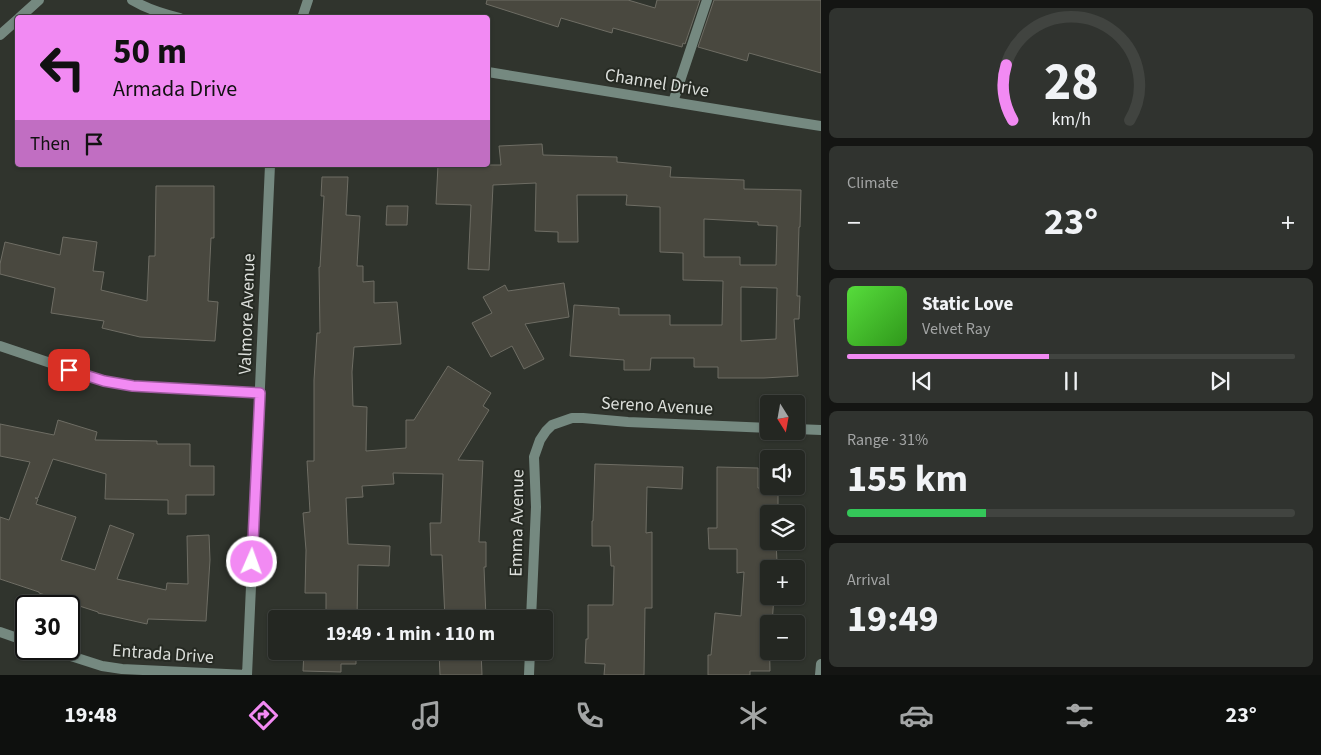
<!DOCTYPE html>
<meta charset="utf-8">
<style>
body{margin:0;font-family:"Source Sans 3",sans-serif;background:#30332f;color:#f1f3f6;height:100vh;display:flex;flex-direction:column;font-size:19px;white-space:nowrap}
*{box-sizing:border-box;margin:0}
p{font-size:16px;color:#a3a5a5}
.icon{flex:none;width:28px;height:28px;fill:none;stroke:currentColor;stroke-width:2;stroke-linecap:round;stroke-linejoin:round}
.map{position:relative;flex:1;overflow:hidden}
.side{display:flex;flex-direction:column;gap:8px;padding:8px;background:#141513;width:500px}
.side>*{flex:none}
.banner{position:absolute;left:15px;top:15px;width:475px;height:152px;border-radius:5px;box-shadow:0 1px 4px #0004,0 0 0 1px #414440;background:#f28af3;color:#111;overflow:hidden}
.needle{width:32px;rotate:169deg}
.buttons{position:absolute;left:760px;top:395px;display:grid;gap:10px}
.buttons a{display:grid;place-items:center;width:45px;height:45px;border-radius:5px;background:#242722;box-shadow:0 1px 4px #0004,0 0 0 1px #414440;font-size:25px}
.speed{position:absolute;left:15px;top:595px;display:flex;gap:10px;font-size:25px;font-weight:700;text-align:center}
.speed>*{display:grid;place-content:center;width:65px;height:65px;border-radius:50%;background:#242722;box-shadow:0 1px 4px #0004,0 0 0 1px #414440;line-height:1}
.speed .limit{border:2px solid #111;border-radius:8px;background:#fff;color:#111}
.pin{position:absolute;display:grid;place-items:center;width:42px;height:42px;color:#fff;margin:-21px;border-radius:10px;box-shadow:0 2px 8px #0006}
.me{position:absolute;width:55px;margin:-28px;rotate:2deg;stroke-linejoin:round;filter:drop-shadow(0 0 4px #0008)}
.turn{display:flex;align-items:center;gap:18px;height:105px;padding:0 15px;font-size:22px}
.turn .icon{width:65px;height:65px;stroke-width:2.5}
.turn b{display:block;font-size:35px;line-height:42px}
.then{display:flex;align-items:center;height:48px;padding:0 15px;background:#0003;gap:10px;font-size:19px}
.big{font-size:38px;font-weight:700;line-height:1.1}
.side .tile{flex:1;display:flex;flex-direction:column;justify-content:center;gap:8px;min-width:0;padding:0 18px;border-radius:8px;background:#30332f}
.side .dial{align-items:center;gap:0}
.dial svg{height:130px;overflow:visible;fill:none;stroke:#414440;stroke-width:7;stroke-linecap:round;text-anchor:middle}
.dial text{fill:#f1f3f6;stroke:none}
.song{display:flex;align-items:center;gap:15px}
.cover{width:60px;height:60px;border-radius:8px;background:linear-gradient(135deg,hsl(110 70% 55%),hsl(110 70% 35%))}
.played{height:5px;border-radius:2px;background:linear-gradient(90deg,#f28af3 45%,#414440 45%)}
.keys{display:flex;justify-content:space-around;direction:ltr}
.heat{display:flex;justify-content:space-between;align-items:center;font-size:28px;direction:ltr}
.charge{height:8px;border-radius:4px;background:linear-gradient(90deg,#34c759 31%,#414440 0)}
.trip{position:absolute;left:268px;top:610px;width:285px;height:50px;border-radius:5px;background:#242722;box-shadow:0 1px 4px #0004,0 0 0 1px #414440;font-weight:700;line-height:50px;text-align:center}
.tab-bar{display:flex;height:80px;justify-content:space-around;align-items:center;background:#0e100e;color:#a3a5a5}
.tab-bar .icon{width:35px;height:35px}
.tab-bar .active{color:#f28af3}
.tab-bar b{font-size:22px;color:#f1f3f6}
main{display:flex;flex:1;min-height:0}
.map>svg:first-child{display:block}
.building{fill:#49483f;stroke:#6e6d64;fill-rule:evenodd}
.lines{fill:none;stroke-linecap:round;stroke-linejoin:round}
.lane{stroke:#758980;stroke-width:10}
.street{stroke:#758980;stroke-width:10}
.route-casing{stroke:#9d5a9e;stroke-width:12}
.route{stroke:#f28af3;stroke-width:9}
.labels{text-anchor:middle;dominant-baseline:central;stroke-width:4;stroke-linejoin:round;paint-order:stroke}
.street-label{font-size:18px;fill:#dbdeda;stroke:#262a23}
</style>
<main>
<div class="map">
<svg width="821" height="675" viewBox="0 0 821 675">
<rect width="100%" height="100%" fill="#30342d"/>
<!-- building -->
<path class="building" d="M487,0H628L655,8L657,0H700L685,44L683,43L682,47L613,28L612,33L561,18L558,27L486,4Z
M714,0H821V73L749,53L747,61L698,47Z
M542,144L543,155L617,157V162L671,167L670,177L744,180V189L801,190L800,227H799L797,296H800L799,319H794L798,376L764,378H718V367H694V358H651L650,370H624V360L570,356L574,305L619,308V315H670V325H722L723,281L683,280V253L660,252V207L626,205L627,195H577L578,242H558V232L535,231L536,183L493,185L489,270L468,269L471,205L436,204L438,165H501L499,146ZM704,219L758,222V225L777,226L776,265H740V257H704ZM741,287L777,288L776,339L741,341Z
M322,177H348L346,215L360,216L357,266H363V282L374,281V303L397,302L401,344L354,347L352,372L353,406L367,407L366,451L406,448V420H414L448,366L491,393L483,406L489,410L458,460L483,461L479,542H486V567H484L486,618L445,619L442,555H431L430,523H441L443,474L393,473L394,484L362,486L363,497L346,498L348,544L390,546L389,566L358,565L357,619H326V593H305L306,550L303,513L310,512L307,461H314V380L317,333H320L319,267H320L324,196H321Z
M156,186H214V238H211L208,301L218,302L215,341L140,337L102,328L104,321L51,313L55,288L0,274V264L5,242L60,255L63,237L97,242L93,271L104,272L101,290L147,301L149,256H155Z
M387,206H408L407,225H386Z
M564,283L569,317L525,324L544,359L524,369L512,346L491,357L472,323L492,313L483,297L505,285L508,291Z
M58,420L97,432L95,440L157,441V444H190V466H214V495H186V514H168V500L105,499L106,474L53,459L38,498H35L38,499L36,504L76,517L61,560L95,570L110,525L134,534L117,579L166,590L167,583L188,584L187,536L209,535L210,560L206,621L148,619L147,624L98,613V612L39,593V592L0,579V517L9,520L30,462L0,456V424L54,435Z
M595,464L683,467L682,489L647,487L646,533L652,532V608H645L644,675H604L605,664L585,663L586,639H588V605H613L614,566H611L610,546H592V521H593Z
M717,467L758,468V488H778V513L769,514V541H776L777,562L776,569H769V596H774L772,624H769L770,671H750V675H708V655H711L715,613L741,616L744,572L737,573V549H709L708,528H717Z
M304,651H356V664H341V672L303,671Z
M439,651H481L482,675H440Z"/>
<g class="lines">
<!-- lane -->
<path class="lane" d="M302,18L308,0
M673,102L707,0"/>
<!-- street -->
<path class="street" d="M132,0C147,9 163,14 180,18
M19,18L39,0
M0,35L18,19
M488,72L789,121L821,126
M0,346L104,381L133,386L260,393
M796,429L821,430
M531,619L536,507L534,457L540,440L546,431L552,425L572,418H583L628,422L769,428
M0,632L26,641
M49,649L102,666L122,669L247,675
M247,675L270,165
M529,675L530,651
M820,675L821,664"/>
</g>
<g class="lines">
<!-- route casing -->
<g class="route-casing">
<path id="route" d="M69,370L104,381L133,386L260,393L252,562"/>
</g>
<!-- route -->
<use href="#route" class="route"/>
</g>
<g class="labels">
<!-- street labels -->
<g class="street-label">
<text transform="translate(657 83) rotate(9)">Channel Drive</text>
<text transform="translate(247 314) rotate(-88)">Valmore Avenue</text>
<text transform="translate(657 406) rotate(3)">Sereno Avenue</text>
<text transform="translate(517 523) rotate(-89)">Emma Avenue</text>
<text transform="translate(163 654) rotate(4)">Entrada Drive</text>
</g>
</g>
</svg>
<div class="buttons">
<a><svg class="needle" viewBox="-14 -14 28 28"><path d="M0-13l5 13h-10z" fill="#e53935"/><path d="M0 13l5-13h-10z" fill="#a3a5a5"/></svg></a>
<a><svg class="icon" aria-label="sound" viewBox="0 0 24 24"><path d="M4 9h4l5-4v14l-5-4H4zM17 9q2 3 0 6"/></svg></a>
<a><svg class="icon" aria-label="layers" viewBox="0 0 24 24"><path d="M12 4l9 5-9 5-9-5zM3 14l9 5 9-5"/></svg></a>
<a>+</a>
<a>−</a>
</div>
<div class="speed"><div class="limit">30</div></div>
<div class="pin" style="left:69px;top:370px;background:#d93025"><svg class="icon" aria-label="arrive" viewBox="0 0 24 24"><path d="M6 21V4h12l-3 4 3 4H6"/></svg></div>
<svg class="me" style="left:252px;top:562px" viewBox="-20 -20 40 40"><circle r="17" fill="#f28af3" stroke="#fff" stroke-width="3"/><path d="M0-11L8 9 0 5-8 9z" fill="#fff"/></svg>
<div class="trip">19:49 · 1 min · 110 m</div>
<div class="banner">
<div class="turn"><svg class="icon" aria-label="left" viewBox="0 0 24 24"><path d="M17 20v-9H6M10 6l-5 5 5 5"/></svg><div><b>50 m</b>Armada Drive</div></div>
<div class="then">Then<svg class="icon" aria-label="arrive" viewBox="0 0 24 24"><path d="M6 21V4h12l-3 4 3 4H6"/></svg></div>
</div>
</div>
<section class="side">
<div class="tile dial"><svg viewBox="0 0 100 80">
<path d="M14 69A42 42 0 1 1 86 69"/>
<path d="M14 69A42 42 0 0 1 10 35" stroke="#f28af3"/>
<text x="50" y="56" font-size="32" font-weight="700">28</text>
<text x="50" y="72" font-size="11">km/h</text>
</svg></div>
<div class="tile"><p>Climate</p>
<div class="heat"><a>−</a><b class="big">23°</b><a>+</a></div>
</div>
<div class="tile">
<div class="song"><i class="cover"></i><div><b>Static Love</b><p>Velvet Ray</p></div></div>
<div class="played"></div>
<div class="keys"><svg class="icon" aria-label="previous" viewBox="0 0 24 24"><path d="M18 5L8 12l10 7zM5 5v14"/></svg><svg class="icon" aria-label="pause" viewBox="0 0 24 24"><path d="M8 5v14M16 5v14"/></svg><svg class="icon" aria-label="next" viewBox="0 0 24 24"><path d="M6 5l10 7-10 7zM19 5v14"/></svg></div>
</div>
<div class="tile"><p>Range · 31%</p><b class="big">155 km</b><div class="charge"></div></div>
<div class="tile"><p>Arrival</p><b class="big">19:49</b></div>
</section>
</main>
<nav class="tab-bar">
<b>19:48</b>
<svg class="icon active" aria-label="directions" viewBox="0 0 24 24"><path d="M12 3l9 9-9 9-9-9zM9 14v-3h6M13 9l2 2-2 2"/></svg>
<svg class="icon" aria-label="music" viewBox="0 0 24 24"><path d="M9 18V5l10-2v13"/><circle cx="6" cy="18" r="3"/><circle cx="16" cy="16" r="3"/></svg>
<svg class="icon" aria-label="phone" viewBox="0 0 24 24"><path d="M5 4h4l2 5-3 2q2 4 5 5l2-3 5 2v4C11 20 4 13 5 4z"/></svg>
<svg class="icon" aria-label="climate" viewBox="0 0 24 24"><path d="M12 3v18M4 7l16 10M4 17L20 7"/></svg>
<svg class="icon" aria-label="car" viewBox="0 0 24 24"><path d="M5 17H2v-5l4-1 3-4h7l3 4 3 1v5h-3M9 17h6M6 11h13"/><circle cx="7" cy="17" r="2"/><circle cx="17" cy="17" r="2"/></svg>
<svg class="icon" aria-label="filters" viewBox="0 0 24 24"><path d="M4 7h16M4 17h16"/><circle cx="9" cy="7" r="2"/><circle cx="15" cy="17" r="2"/></svg>
<b>23°</b>
</nav>
